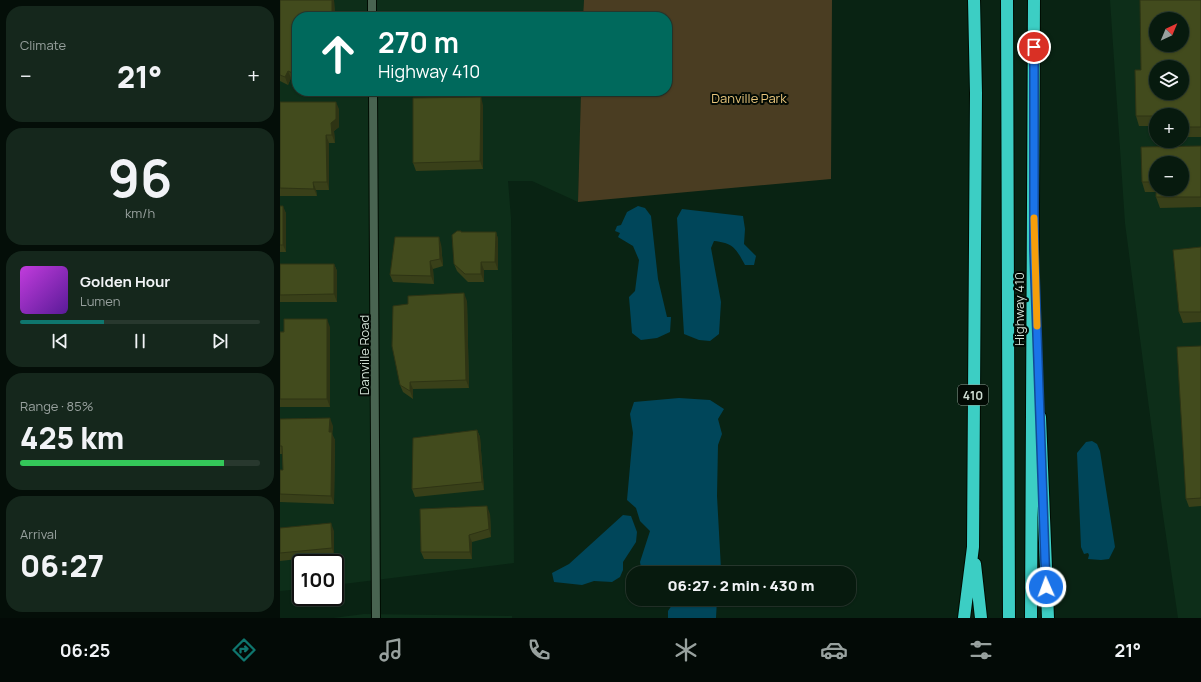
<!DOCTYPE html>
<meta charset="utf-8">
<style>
body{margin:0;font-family:Manrope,sans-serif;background:#15271c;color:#f1f3f6;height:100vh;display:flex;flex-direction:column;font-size:15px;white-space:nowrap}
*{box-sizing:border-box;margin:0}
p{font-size:13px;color:#98a19e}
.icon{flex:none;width:22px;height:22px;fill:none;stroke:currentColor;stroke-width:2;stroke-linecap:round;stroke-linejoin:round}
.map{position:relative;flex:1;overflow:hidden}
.sheet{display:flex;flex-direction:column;gap:6px;padding:6px;background:#040e08;width:280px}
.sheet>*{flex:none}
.hud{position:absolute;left:12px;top:12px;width:380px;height:84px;border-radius:16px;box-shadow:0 1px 3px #0004,0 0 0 1px #28382e;background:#00695c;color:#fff;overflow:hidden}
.needle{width:26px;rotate:44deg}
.fabs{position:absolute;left:869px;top:12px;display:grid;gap:8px}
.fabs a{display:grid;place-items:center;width:40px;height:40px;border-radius:50%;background:#071a0e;box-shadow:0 1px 3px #0004,0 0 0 1px #28382e;font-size:20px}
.speed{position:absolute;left:12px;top:554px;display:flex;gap:8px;font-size:20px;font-weight:700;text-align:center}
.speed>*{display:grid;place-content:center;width:52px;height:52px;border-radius:50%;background:#071a0e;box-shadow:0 1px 3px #0004,0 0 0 1px #28382e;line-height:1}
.speed .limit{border:2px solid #111;border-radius:6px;background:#fff;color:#111}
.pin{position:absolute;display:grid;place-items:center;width:34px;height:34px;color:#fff;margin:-17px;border:2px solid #fff;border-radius:50%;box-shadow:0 1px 4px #0007}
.me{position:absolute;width:44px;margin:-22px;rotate:358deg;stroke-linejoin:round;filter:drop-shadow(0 0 3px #0008)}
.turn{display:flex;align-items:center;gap:14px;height:84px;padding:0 20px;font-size:18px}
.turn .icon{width:52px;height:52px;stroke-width:2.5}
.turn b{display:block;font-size:28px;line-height:34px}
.big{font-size:30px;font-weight:800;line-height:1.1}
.sheet .tile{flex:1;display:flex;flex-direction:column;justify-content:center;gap:6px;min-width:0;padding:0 14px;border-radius:16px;background:#15271c}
.sheet .dial{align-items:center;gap:0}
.dial b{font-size:52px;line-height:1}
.song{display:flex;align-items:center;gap:12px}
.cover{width:48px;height:48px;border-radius:6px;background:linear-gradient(135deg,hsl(290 70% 55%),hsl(270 70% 35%))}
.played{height:4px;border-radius:2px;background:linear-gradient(90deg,#0f766e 35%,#28382e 35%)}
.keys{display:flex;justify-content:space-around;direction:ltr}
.heat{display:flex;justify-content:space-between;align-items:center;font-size:22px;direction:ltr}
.charge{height:6px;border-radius:3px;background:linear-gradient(90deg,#34c759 85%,#28382e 0)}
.trip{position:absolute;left:346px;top:566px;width:230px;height:40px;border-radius:16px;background:#071a0e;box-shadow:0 1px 3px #0004,0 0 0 1px #28382e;font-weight:800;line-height:40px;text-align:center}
.menu{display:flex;height:64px;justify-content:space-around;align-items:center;background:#030a06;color:#98a19e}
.menu .icon{width:28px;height:28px}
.menu .selected{color:#0f766e}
.menu b{font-size:18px;color:#f1f3f6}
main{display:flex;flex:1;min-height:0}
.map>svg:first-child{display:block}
.built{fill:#0d2e19;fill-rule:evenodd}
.green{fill:#4a3d22}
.water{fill:#00465a}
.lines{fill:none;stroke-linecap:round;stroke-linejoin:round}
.minor-casing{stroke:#000c02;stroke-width:10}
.motorway-casing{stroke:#000c02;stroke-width:14}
.minor{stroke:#496451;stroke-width:8}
.motorway{stroke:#3ccec4;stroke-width:12}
.wall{fill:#394019}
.shaded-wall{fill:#2e3414}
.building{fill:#424b1d;stroke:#2e3414;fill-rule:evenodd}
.route-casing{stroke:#114b97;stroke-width:10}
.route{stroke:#1a73e8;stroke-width:7}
.slow{stroke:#f59e0b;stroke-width:7}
.labels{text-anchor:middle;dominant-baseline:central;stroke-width:4;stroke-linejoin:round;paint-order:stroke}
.shield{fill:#020a04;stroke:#929f96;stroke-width:1}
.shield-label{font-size:12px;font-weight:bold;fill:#d0dfd4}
.park-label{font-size:13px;fill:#e8c57c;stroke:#020a04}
.street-label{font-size:13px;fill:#d0dfd4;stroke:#020a04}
</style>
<main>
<section class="sheet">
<div class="tile"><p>Climate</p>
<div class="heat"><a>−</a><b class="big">21°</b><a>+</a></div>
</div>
<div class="tile dial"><b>96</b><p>km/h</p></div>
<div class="tile">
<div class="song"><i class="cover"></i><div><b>Golden Hour</b><p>Lumen</p></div></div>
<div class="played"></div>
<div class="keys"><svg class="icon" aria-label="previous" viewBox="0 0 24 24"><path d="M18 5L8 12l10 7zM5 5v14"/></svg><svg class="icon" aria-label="pause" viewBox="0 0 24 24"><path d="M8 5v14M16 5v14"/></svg><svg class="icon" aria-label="next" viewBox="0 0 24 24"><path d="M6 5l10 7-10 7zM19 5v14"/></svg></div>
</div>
<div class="tile"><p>Range · 85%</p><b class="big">425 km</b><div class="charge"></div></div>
<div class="tile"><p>Arrival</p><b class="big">06:27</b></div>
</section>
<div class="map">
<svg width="921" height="618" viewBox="0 0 921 618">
<rect width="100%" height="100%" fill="#092313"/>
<!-- built -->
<path class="built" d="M0,0H304L303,17H17V91H301L298,202L252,181H228L231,218L234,563L55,585V563H21V589L0,591Z
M830,0H921V618H898L882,508L845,223ZM876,19H902V45H876ZM876,67H902V93H876ZM876,115H902V141H876ZM876,163H902V189H876Z
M84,614L232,616V618H53Z"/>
<!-- green -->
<path class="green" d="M304,0H552L551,179L298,202L301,91H387V17H303Z"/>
<!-- water -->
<path class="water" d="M358,206L365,208L371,216L378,279L387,317H391L390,332L377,338L361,340L352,333L349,297L355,291L359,260L353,246L338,237L340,233L335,231L337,226L341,225L347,212Z
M402,209L463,216L465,229L464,244L476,256L474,265H465C456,249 454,243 434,241L431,248L441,302L439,334L430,341L419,340L404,334L397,218Z
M399,398L430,400L444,409L438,419L442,434L438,445L437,496L441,569L439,573H362L360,562L370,531L360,521L356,508L347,500L353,433L350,414L354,402Z
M812,441L817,444L820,451L835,547L829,559L821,560L808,559L809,555L808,553L804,554L801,547L797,453L806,442Z
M343,515L351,516L357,532L356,542L343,562V570L340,577L332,582L314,581L302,585L274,582L272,573L289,564Z
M396,599H437L436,618H388V611Z"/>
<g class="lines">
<!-- minor casing -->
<g class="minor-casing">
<path id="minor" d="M92,0V17
M93,91L96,618"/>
</g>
<!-- motorway casing -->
<g class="motorway-casing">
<path id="motorway" d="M727,0L729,618
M760,417L768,618
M695,564L701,618
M684,618L693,547L696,93L694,0
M751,618L754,0"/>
</g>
<!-- minor -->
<use href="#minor" class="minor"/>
<!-- motorway -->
<use href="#motorway" class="motorway"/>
</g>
<!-- wall -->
<path class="wall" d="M0,0H54L55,17H17V82L11,78L8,85L0,81Z
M921,0V137H902V115H876V134L873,126H859L856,116L861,70Z
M0,102L59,109V127L54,131L55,143H49V190H36L37,196H0Z
M203,105V169L136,171L133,163Z
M921,146V207L880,208L876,197V192H865L862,182Z
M0,206L6,213V252H0Z
M182,232H216L218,239V270H204V282H188L177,271L174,264Z
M161,244L163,266L153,269L154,284L113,282L110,275Z
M921,247V322L903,323L899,312Z
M0,264H54L57,271V302H0Z
M187,301L189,388L133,389V399L123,392L120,385Z
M50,327V407H0V332Z
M921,346V506L909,507L906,499Z
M0,419L53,426L52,434L55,440L54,504L0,502V470H3V454H0Z
M197,430L200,437L204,490L135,497L132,489Z
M210,514L211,537L192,542V559H144L141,552Z
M0,528L54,531V555L0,561Z"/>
<!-- shaded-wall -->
<path class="shaded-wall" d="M52,0H54L55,17H52Z
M8,71L11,78L8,85L5,77Z
M201,97L203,105V169L200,161Z
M56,102L59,109V127L54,131L55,143L52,135L51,123Z
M46,135L49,143V190L47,182Z
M33,182L36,190L37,196L34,189Z
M3,206L6,213V252L3,245Z
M216,232L218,239V270L215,262Z
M159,237L161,244L163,266L160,259Z
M150,261L153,269L154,284L151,276Z
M201,262L204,270V282L201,274Z
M54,264L57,271V302L54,294Z
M184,293L187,301L189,388L186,380Z
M47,319L50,327V407L47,399Z
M130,382L133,389V399L130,391Z
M50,418L53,426L52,434L55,440L54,504L51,496L49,432Z
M197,430L200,437L204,490L202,482Z
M207,506L210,514L211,537L209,529Z
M51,523L54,531V555L52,548Z
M189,535L192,542V559L190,552Z"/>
<!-- building -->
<path class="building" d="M0,0H52V17H17V75L8,71L5,77L0,75Z
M860,0H921V127H902V115H876V127H873V116H856L855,70H861ZM876,19H902V45H876ZM876,67H902V93H876Z
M136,12L203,15L202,17H135Z
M201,97L200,161L133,163V98Z
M0,102H56V119L51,123L52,135H46L47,182H33L34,189L0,188Z
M921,146V197H876V182H862L861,147ZM876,163H902V189H876Z
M0,206H3V245H0Z
M177,231H181V232H216L215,262H201V274H185L174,264L172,235Z
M115,237H159L160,259L150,261L151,276L110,275Z
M921,247V312H899L893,250Z
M0,264H54V294L0,295Z
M184,293L186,380L130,382V391L120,385L112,346L113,306L128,304V296Z
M4,319H47V399H0V332H4Z
M921,346V498L906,499L897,347Z
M50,418L49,432H52L51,496L0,494V470H3L2,446H0V419Z
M197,430L202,482L132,489L133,438Z
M207,506L209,529L189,535L190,552H141L140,509Z
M51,523L52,548L0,553V528Z"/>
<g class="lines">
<!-- route casing -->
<g class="route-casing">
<path id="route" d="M754,47V249L766,587"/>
</g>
<!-- route -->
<use href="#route" class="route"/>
<!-- slow -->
<path class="slow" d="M754,218L757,326"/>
</g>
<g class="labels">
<!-- shield labels -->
<rect class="shield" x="678" y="385" width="30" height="20" rx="3"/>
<g class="shield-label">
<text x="693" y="395">410</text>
</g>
<!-- park labels -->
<g class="park-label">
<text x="469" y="98">Danville Park</text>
</g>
<!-- street labels -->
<g class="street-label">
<text transform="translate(739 309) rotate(-90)">Highway 410</text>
<text transform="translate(84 355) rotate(-90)">Danville Road</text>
</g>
</g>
</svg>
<div class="fabs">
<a><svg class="needle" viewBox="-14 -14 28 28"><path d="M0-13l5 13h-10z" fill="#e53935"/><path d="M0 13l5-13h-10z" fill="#98a19e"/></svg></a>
<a><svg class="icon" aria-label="layers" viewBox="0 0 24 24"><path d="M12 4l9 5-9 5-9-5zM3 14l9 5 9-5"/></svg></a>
<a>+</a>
<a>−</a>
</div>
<div class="speed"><div class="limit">100</div></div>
<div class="pin" style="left:754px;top:47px;background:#d93025"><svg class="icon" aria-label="arrive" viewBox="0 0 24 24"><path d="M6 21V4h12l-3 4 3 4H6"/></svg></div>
<svg class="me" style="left:766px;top:587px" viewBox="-20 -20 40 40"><circle r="17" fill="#1a73e8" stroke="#fff" stroke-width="3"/><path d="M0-11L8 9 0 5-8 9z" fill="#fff"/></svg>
<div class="trip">06:27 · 2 min · 430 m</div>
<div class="hud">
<div class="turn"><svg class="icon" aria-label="ahead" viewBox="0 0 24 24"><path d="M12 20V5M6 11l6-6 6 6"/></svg><div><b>270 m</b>Highway 410</div></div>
</div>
</div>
</main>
<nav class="menu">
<b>06:25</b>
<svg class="icon selected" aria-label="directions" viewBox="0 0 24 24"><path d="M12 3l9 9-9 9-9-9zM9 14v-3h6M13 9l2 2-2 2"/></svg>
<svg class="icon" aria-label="music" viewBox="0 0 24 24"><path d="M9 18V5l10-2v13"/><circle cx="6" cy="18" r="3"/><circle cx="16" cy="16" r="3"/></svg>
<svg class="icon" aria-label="phone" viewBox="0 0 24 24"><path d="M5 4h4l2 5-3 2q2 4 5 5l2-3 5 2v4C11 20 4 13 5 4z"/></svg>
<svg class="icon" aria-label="climate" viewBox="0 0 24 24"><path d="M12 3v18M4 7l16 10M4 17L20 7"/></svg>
<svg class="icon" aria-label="car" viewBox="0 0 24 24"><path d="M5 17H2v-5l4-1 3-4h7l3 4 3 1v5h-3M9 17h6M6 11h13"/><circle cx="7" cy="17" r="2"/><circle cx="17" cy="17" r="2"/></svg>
<svg class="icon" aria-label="filters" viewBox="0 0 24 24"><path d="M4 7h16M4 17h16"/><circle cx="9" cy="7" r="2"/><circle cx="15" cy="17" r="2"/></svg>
<b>21°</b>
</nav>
